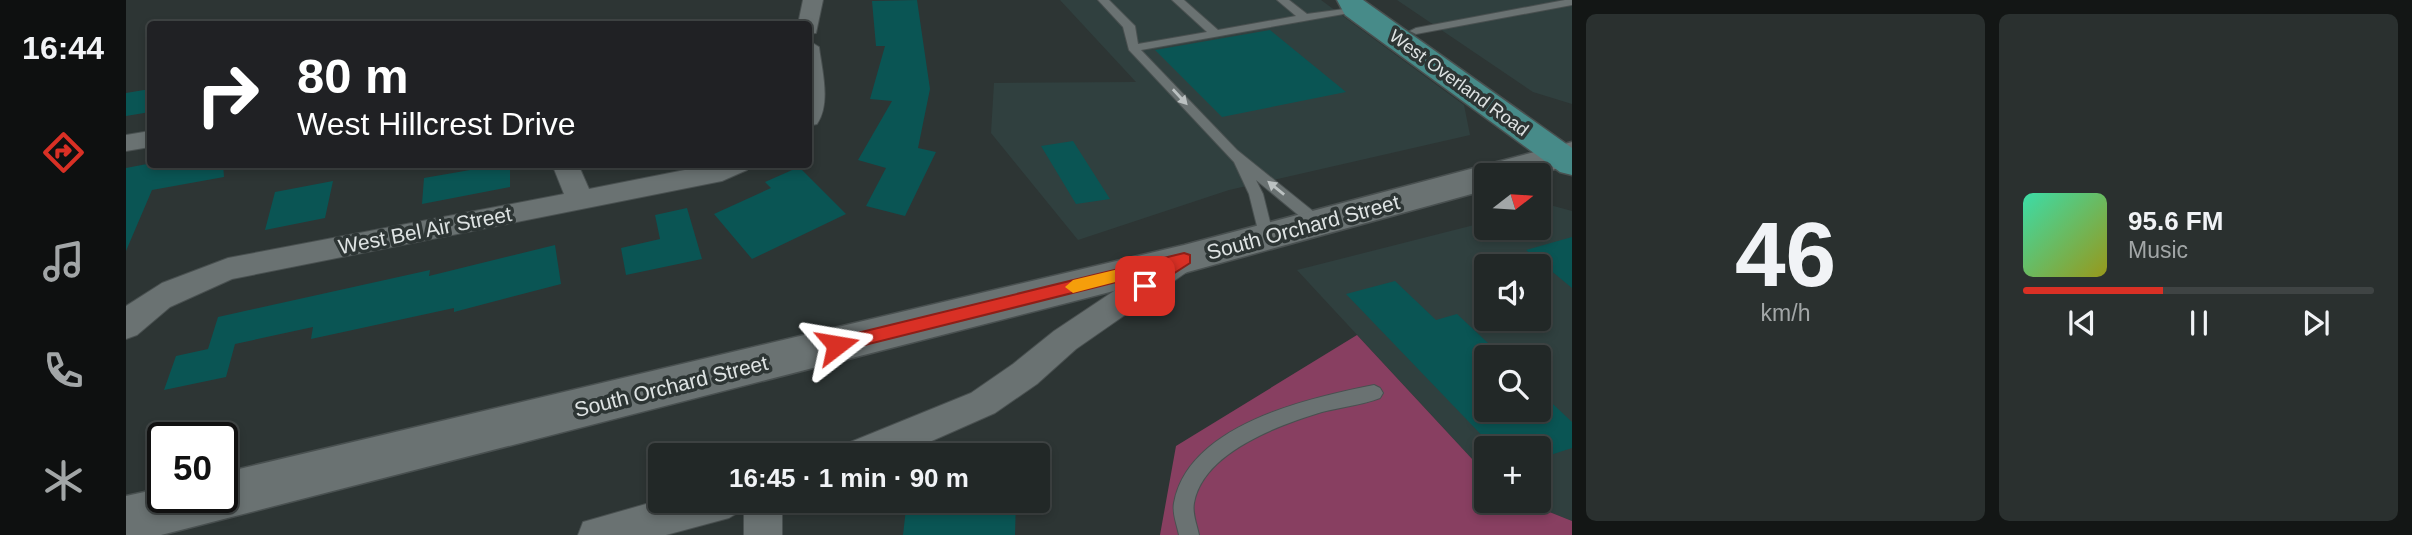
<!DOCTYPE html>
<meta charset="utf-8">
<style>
body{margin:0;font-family:Helvetica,sans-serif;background:#2a302f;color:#f1f3f6;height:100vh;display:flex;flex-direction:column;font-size:26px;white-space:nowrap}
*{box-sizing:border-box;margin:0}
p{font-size:23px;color:#a2a6a7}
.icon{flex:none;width:38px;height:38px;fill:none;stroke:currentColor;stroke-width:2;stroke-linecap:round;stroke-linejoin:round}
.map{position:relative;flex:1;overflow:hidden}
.side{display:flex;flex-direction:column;gap:14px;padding:14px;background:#131615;width:840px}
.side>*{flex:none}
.banner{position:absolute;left:21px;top:21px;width:665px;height:147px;border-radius:7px;box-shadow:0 4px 10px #0003,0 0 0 2px #3f4444;background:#202124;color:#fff;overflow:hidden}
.needle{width:46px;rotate:73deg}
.fabs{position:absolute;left:1348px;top:163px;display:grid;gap:14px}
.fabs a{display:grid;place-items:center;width:77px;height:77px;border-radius:7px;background:#222827;box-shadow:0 4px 10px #0003,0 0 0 2px #3f4444;font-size:35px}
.speed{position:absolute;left:21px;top:422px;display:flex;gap:14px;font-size:35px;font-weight:700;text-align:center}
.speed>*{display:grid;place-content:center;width:91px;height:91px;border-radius:50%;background:#222827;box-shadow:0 4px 10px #0003,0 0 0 2px #3f4444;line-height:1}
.speed .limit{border:4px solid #111;border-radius:10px;background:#fff;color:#111}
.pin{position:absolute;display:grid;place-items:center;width:60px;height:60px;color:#fff;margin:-30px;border-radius:14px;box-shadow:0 4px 10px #0006}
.me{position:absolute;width:77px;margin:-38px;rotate:76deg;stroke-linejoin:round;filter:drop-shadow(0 0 5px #0008)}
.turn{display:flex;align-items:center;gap:24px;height:147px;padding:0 35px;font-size:32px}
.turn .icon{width:91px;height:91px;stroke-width:2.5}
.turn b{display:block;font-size:49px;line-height:60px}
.side .tile{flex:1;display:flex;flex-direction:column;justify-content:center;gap:10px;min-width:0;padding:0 24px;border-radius:10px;background:#2a302f}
.side .dial{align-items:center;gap:0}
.dial b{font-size:91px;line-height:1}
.song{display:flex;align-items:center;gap:21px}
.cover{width:84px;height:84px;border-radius:10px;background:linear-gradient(135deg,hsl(160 70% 55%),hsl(60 70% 35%))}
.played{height:7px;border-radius:4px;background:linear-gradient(90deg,#d93025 40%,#3f4444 40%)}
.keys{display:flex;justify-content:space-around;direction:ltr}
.side .tiles{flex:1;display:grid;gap:14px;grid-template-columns:repeat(2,1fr)}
.trip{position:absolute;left:522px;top:443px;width:402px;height:70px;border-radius:7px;background:#222827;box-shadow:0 4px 10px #0003,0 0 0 2px #3f4444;font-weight:800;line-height:70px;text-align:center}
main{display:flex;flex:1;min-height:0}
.menu{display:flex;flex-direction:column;width:126px;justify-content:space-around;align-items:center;background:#0e1010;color:#a2a6a7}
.menu .icon{width:49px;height:49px}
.menu .current{color:#d93025}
.menu b{font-size:32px;color:#f1f3f6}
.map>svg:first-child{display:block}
.built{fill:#30403f;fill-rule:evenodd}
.green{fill:#883f61}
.building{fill:#0a5554}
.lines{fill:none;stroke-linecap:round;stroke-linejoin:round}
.service-casing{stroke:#495050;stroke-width:2}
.minor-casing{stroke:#495050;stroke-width:2}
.secondary-casing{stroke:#495050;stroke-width:3}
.primary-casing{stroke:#495050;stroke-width:3}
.service{fill:#6a7272;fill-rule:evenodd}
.minor{fill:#6a7272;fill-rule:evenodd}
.secondary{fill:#6a7272;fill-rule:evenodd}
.primary{fill:#478b89;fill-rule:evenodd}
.oneway{fill:#bbc1c1}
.route{fill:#d93025;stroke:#8d1f18;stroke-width:2}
.slow{fill:#f59e0b}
.labels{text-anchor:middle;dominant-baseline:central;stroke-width:7;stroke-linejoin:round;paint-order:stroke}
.far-street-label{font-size:18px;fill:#dee3e3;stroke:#2d3534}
.street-label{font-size:21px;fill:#dee3e3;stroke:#2d3534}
</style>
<main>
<nav class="menu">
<b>16:44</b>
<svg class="icon current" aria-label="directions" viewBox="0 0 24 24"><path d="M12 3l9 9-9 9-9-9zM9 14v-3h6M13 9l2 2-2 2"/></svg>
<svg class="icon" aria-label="music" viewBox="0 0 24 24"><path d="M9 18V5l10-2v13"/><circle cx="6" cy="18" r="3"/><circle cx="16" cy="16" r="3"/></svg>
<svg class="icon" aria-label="phone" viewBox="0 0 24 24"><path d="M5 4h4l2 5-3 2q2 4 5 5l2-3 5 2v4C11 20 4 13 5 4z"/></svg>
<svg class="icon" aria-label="climate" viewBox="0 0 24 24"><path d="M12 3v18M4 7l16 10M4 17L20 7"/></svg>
</nav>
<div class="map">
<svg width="1446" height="535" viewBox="0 0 1446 535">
<rect width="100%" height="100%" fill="#2d3534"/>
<!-- built -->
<path class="built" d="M934,0H1195L1338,105L1344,135L1103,190L952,240L865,133L868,83L1010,82Z
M1271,0H1446V104L1407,92Z
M1424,205L1446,211V521L1396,501L1412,500V448H1360V474L1171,270L1360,222V228H1412V208ZM1360,266H1412V318H1360ZM1360,357H1412V410H1360Z"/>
<!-- green -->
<path class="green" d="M1231,335L1360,474V500L1396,501L1446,521V535H1034L1050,446Z"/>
<!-- building -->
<path class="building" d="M791,0L804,89L792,148L810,152L779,216L740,206L760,168L732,160L766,101L744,99L759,46H750L746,1Z
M1144,30L1220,92L1096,117L1029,50Z
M24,89V112L0,116V93Z
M947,141L984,199L950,204L915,146Z
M21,164H97L98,177L26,190L0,251V168Z
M345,164H384V187L296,204L298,178L344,170Z
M673,167L720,214L626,259L588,214L645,188L639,182Z
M207,181L199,218L139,230L149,192Z
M561,208L576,259L500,275L495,248L534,239L529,215Z
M1446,237V288L1400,250Z
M429,245L435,284L328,312V308L185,339L187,327L109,344L100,377L38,390L50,356L82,349L92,317L304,270L303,276Z
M1269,281L1310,320L1331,314L1377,357H1360V410H1412V390L1446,422V448L1412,459V448H1368L1220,294Z
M781,500L819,505L820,500H890L889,535H777Z"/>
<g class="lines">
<!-- service casing -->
<g class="service-casing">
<path id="service" d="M972,0H983L1009,26L1012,44L1081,32L1046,0H1058L1092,30L1170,16L1151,0H1163L1181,14L1233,7L1235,9L1229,12L1015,50L1111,150L1198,220L1200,224L1198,228H1188L1130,180L1137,194L1148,238L1140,243L1135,242L1123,194L1108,162L1003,50L997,27Z
M1439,0H1446V5L1290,34L1284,31L1290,28Z
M1248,385L1254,388L1257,393L1254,398C1236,405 1215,407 1196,412C1153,425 1077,452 1068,503C1066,513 1071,525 1073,535H1053C1051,525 1046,513 1048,503C1062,425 1182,398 1248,385Z"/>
</g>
<!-- minor casing -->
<g class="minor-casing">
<path id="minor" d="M677,0H697L690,33L682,34V24H672Z
M682,40L693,47C696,71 705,103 691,124L682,126Z
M24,131V147L0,151V135Z
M426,164H452L463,189L589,164H625L621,170L596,181L106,279L44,307L11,335L0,339V306L36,283L102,258L438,194Z
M1058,248L1068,251L1073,259L1068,267L950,349L911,384L869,413L774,455H717L722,443L845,393L887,364L928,331L1048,251Z
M534,500H656V535H618V509L603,518L540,535H452L457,522Z"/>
</g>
<!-- secondary casing -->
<g class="secondary-casing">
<path id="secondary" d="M1446,142V164L1409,175H1360V190L1058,273L35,535H0V496L37,488V497H96V473L1058,245Z"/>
</g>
<!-- primary casing -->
<g class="primary-casing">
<path id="primary" d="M1211,0H1237L1446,148V175L1434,172L1219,15Z"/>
</g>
<!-- service -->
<use href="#service" class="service"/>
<!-- minor -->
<use href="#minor" class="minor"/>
<!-- secondary -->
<use href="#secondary" class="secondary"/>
<!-- primary -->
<use href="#primary" class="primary"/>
</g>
<!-- one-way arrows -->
<defs><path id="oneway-solid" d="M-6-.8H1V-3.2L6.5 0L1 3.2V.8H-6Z" transform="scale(1.75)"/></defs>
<g class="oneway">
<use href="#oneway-solid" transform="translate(1054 97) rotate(47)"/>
<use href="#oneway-solid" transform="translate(1150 188) rotate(-141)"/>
</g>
<!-- route -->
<path class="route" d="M1058,253L1064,255V263L1019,292L1011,286L1026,273L711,352L702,345L711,338Z"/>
<!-- slow -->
<path class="slow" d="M1026,261L1034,267L1032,271L947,293L939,287L947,280Z"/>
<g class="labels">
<!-- far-street labels -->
<g class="far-street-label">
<text transform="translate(1333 83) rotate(36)">West Overland Road</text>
</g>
<!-- street labels -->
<g class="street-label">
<text transform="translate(1177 227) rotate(-15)">South Orchard Street</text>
<text transform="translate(299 230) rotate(-11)">West Bel Air Street</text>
<text transform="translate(545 386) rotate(-14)">South Orchard Street</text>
</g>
</g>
</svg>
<div class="fabs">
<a><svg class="needle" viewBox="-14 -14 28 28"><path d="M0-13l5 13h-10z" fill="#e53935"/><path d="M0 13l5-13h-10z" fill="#a2a6a7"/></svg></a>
<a><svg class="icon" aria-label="sound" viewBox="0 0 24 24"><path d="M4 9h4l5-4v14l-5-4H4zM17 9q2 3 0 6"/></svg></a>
<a><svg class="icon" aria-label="search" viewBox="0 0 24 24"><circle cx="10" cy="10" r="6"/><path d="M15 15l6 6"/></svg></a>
<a>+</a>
</div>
<div class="speed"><div class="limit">50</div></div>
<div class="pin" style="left:1019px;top:286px;background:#d93025"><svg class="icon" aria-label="arrive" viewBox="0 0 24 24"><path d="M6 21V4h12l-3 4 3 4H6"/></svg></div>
<svg class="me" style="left:711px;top:345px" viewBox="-20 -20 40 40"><path d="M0-17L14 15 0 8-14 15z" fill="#d93025" stroke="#fff" stroke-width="4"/></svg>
<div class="trip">16:45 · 1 min · 90 m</div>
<div class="banner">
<div class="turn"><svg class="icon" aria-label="right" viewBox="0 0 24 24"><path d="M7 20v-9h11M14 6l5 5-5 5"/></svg><div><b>80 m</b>West Hillcrest Drive</div></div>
</div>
</div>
<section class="side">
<div class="tiles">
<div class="tile dial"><b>46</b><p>km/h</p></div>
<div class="tile">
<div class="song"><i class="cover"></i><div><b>95.6 FM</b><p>Music</p></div></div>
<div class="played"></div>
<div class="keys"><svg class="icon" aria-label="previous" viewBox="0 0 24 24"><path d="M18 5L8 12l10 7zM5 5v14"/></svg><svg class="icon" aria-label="pause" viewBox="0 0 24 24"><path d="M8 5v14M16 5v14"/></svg><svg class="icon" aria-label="next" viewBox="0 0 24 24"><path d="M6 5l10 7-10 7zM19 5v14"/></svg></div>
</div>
</div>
</section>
</main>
